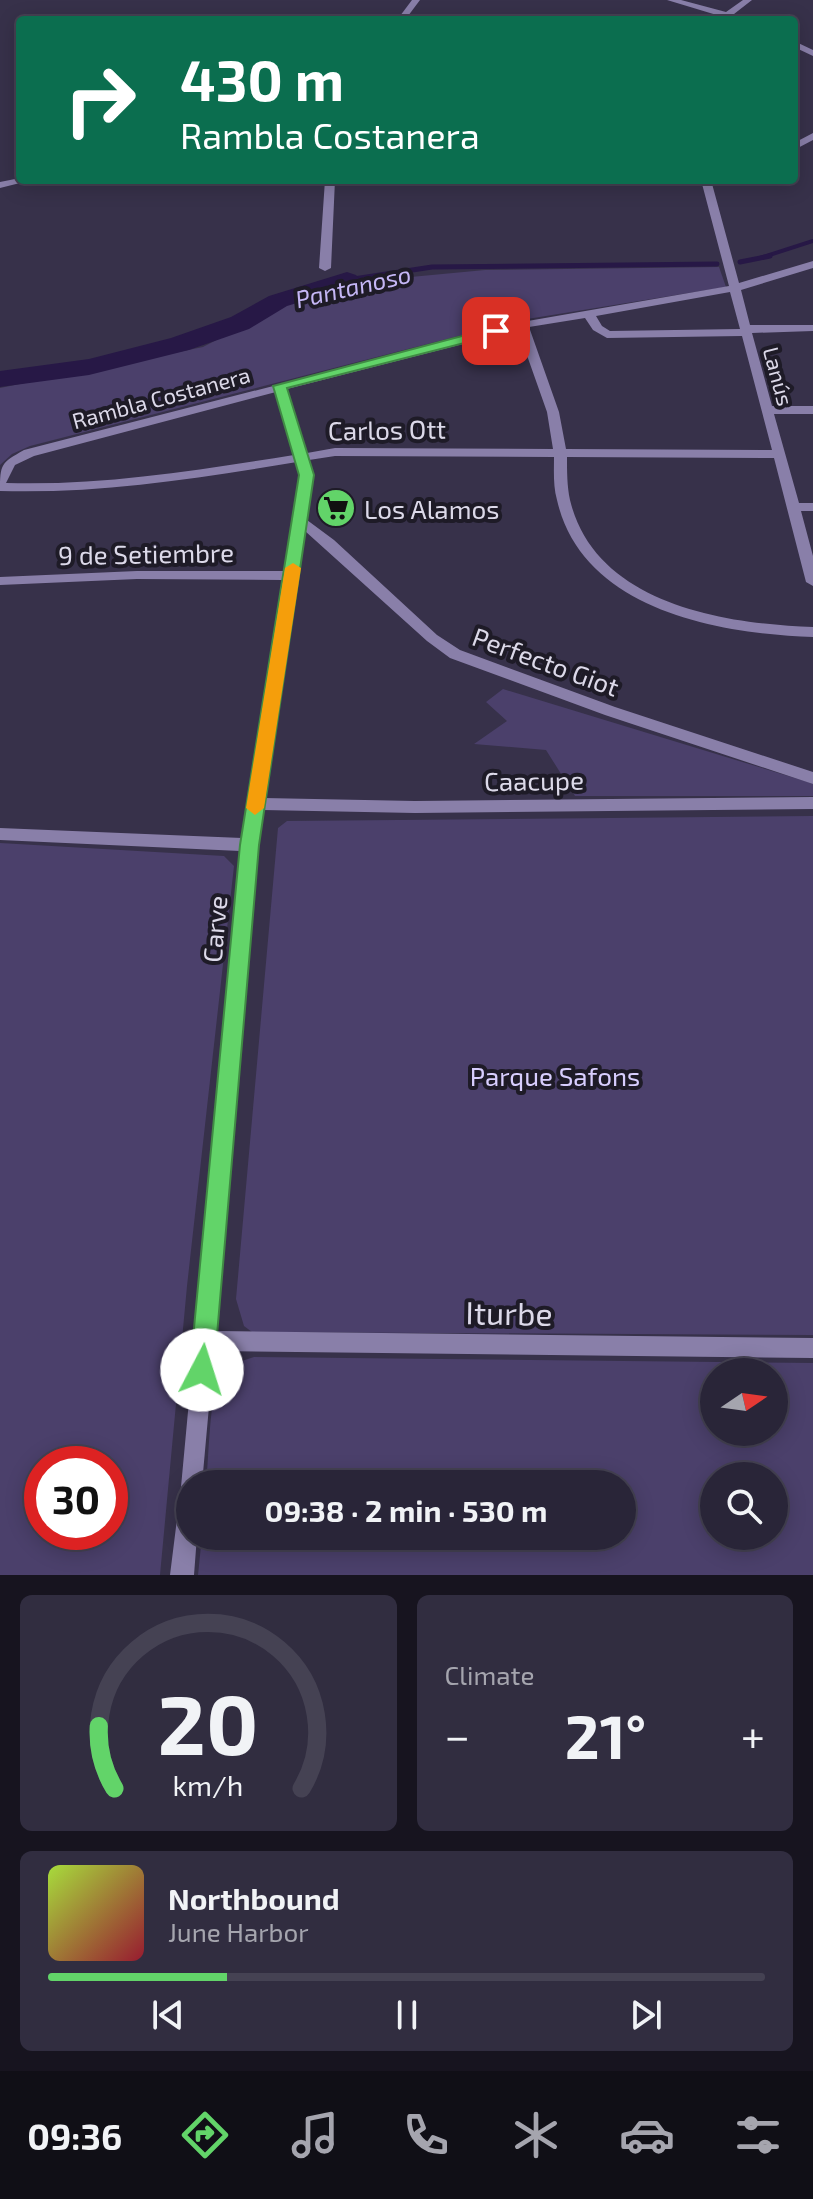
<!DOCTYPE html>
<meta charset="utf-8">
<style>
body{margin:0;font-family:"Exo 2",sans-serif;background:#312d40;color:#f1f3f6;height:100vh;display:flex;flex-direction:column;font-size:30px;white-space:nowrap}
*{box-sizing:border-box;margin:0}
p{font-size:26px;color:#a5a5ae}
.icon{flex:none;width:44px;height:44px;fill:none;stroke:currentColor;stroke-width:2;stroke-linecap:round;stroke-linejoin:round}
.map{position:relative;height:1575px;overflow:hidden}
.drawer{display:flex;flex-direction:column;gap:20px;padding:20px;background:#17141f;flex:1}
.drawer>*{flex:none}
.guide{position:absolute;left:16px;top:16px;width:782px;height:168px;border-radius:8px;box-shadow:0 4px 20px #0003,0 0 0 2px #454253;background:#0b6e4f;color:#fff;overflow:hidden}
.needle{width:52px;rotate:77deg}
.fabs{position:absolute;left:700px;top:1358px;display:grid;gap:16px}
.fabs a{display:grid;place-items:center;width:88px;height:88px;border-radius:50%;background:#292538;box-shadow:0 4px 20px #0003,0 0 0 2px #454253;font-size:40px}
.speed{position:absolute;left:24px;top:1446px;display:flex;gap:16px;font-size:40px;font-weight:700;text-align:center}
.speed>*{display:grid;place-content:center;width:104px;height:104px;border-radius:50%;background:#292538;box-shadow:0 4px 20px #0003,0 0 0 2px #454253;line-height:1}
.speed .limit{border:12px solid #d22;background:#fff;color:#111}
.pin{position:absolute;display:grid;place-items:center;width:68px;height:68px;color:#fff;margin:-34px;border-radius:16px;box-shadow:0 4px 12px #0006}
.me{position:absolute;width:88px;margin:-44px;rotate:5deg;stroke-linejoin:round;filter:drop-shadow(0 0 6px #0008)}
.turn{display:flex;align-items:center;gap:28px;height:168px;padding:0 32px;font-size:36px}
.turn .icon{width:104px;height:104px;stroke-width:2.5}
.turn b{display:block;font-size:56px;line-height:68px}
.big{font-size:60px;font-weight:700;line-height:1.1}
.drawer .widget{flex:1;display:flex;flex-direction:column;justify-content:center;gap:12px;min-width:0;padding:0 28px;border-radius:12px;background:#312d40}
.drawer .dial{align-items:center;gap:0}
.dial svg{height:208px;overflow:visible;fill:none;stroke:#454253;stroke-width:7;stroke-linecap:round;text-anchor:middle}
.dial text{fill:#f1f3f6;stroke:none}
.song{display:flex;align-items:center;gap:24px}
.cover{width:96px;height:96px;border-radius:12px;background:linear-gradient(135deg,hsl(80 70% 55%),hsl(350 70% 35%))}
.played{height:8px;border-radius:4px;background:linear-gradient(90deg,#62d469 25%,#454253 25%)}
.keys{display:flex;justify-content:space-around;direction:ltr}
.heat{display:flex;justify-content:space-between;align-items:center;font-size:44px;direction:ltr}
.drawer .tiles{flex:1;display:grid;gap:20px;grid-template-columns:1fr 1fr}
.widget:last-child{grid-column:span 2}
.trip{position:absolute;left:176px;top:1470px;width:460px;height:80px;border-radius:40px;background:#292538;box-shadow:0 4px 20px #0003,0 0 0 2px #454253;font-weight:700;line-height:80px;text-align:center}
.menu{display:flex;height:128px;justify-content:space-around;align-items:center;background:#100f16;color:#a5a5ae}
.menu .icon{width:56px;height:56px}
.menu .active{color:#62d469}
.menu b{font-size:36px;color:#f1f3f6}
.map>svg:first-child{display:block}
.green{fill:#4b406b;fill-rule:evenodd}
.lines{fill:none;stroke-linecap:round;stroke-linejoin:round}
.stream-far1{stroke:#271846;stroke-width:4}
.stream{stroke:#271846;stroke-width:5}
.river{fill:#271846;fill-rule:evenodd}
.minor{fill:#897fa9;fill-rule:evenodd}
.route{fill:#62d469;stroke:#408a44;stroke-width:2}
.slow{fill:#f59e0b}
.labels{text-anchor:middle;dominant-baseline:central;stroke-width:8;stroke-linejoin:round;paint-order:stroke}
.far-street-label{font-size:22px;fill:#dcd9e9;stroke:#1e1b27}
.far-water-label{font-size:24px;font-style:italic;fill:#c5b7f6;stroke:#1e1b27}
.street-label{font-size:26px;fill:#dcd9e9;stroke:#1e1b27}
.poi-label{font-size:26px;fill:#dcd9e9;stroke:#1e1b27;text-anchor:start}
.park-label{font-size:26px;fill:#d8cefe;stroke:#1e1b27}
.near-street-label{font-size:32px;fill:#dcd9e9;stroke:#1e1b27}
</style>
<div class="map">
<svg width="813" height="1575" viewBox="0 0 813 1575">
<rect width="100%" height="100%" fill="#37314a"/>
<!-- green -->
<path class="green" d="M719,267L726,287L521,320L30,446L12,454L0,465V388L203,347L286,304L334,289L400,278L485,270Z
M503,689L808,782L813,784V796H575L546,750L474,744L507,721L486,702Z
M813,816V1335L252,1332L244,1326L236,1299L278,828L287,821Z
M0,843L224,856L234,866L187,1286L160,1575H0ZM42,1464H110V1532H42Z
M254,1357L813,1363V1575H198L202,1536H622V1484H206C209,1460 209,1393 221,1375C228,1364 242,1361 254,1357ZM774,1372V1432H714V1372ZM774,1476V1536H714V1476Z"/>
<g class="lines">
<!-- stream-far1 -->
<path class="stream-far1" d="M760,258L813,241"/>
<!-- stream -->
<path class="stream" d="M740,262L770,256
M347,280L432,267L717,264"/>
<!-- river -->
<path class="river" d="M347,272L356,275L360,280L356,285L287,306L249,329L189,350L89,375L0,387V371L89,359L171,338L231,317L269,296Z"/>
<!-- minor -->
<path class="minor" d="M412,0H420L405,20H397Z
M667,0H681L726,12L743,0H752L734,14L750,20L729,18L721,20L720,16Z
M794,41L813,50V56L794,47Z
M813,133V140L794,150V143Z
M20,178L32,180L0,188V182Z
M325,180H335L331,268L325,271L319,268Z
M701,180H711L739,283L813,261V268L741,290L750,325H813V331L752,333L772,406H813V414H774L799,503H813V511H801L813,556V586L806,582L774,458L567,457C567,471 567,486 570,500C595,604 724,624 813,627V637C719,634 582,610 557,500C553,486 554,471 554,457L335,456L309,460L314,475L307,520L334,540L437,635L460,650L615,707L813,772V784L605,715L450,658L427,641L305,531L264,798L415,801L813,797V809L415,813L263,810L257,845L216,1331L813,1338V1358L214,1351L202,1484H190V1536H197L194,1575H170L181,1487L240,851L0,840V828L242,838L283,580L137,579L0,585V577L137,571H285L300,475L297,462C199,478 99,494 0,491C0,464 1,463 24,450L522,322L729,286ZM730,292L740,329L610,331L602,326L596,316ZM585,318L593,330L607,338L742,336L772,450L566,449L559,412L529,327ZM518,330L547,412L553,449L335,448L307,453L287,389ZM276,392L294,455C199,470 102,486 6,483L15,465L34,456Z"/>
</g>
<!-- route -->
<path class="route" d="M496,327L502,331L500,334L287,388L314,475L259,845L214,1370L210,1378L202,1382L193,1378L190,1370L240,845L299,475L273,386Z"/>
<!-- slow -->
<path class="slow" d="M293,563L301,568L264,808L255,815L246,808L285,568Z"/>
<!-- icons -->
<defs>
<g id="supermarket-disc" transform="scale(2)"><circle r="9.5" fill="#62d469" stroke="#1e1b27"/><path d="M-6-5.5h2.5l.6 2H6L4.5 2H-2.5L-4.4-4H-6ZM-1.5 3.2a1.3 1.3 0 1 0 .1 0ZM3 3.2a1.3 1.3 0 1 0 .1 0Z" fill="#111"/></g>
</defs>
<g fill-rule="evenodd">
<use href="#supermarket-disc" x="336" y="508"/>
</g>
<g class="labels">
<!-- far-street labels -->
<g class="far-street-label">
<text transform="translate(779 376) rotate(75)">Lanús</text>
<text transform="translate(161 397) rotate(-15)">Rambla Costanera</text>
</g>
<!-- far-water labels -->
<g class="far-water-label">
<text transform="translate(353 286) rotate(-13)">Pantanoso</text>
</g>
<!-- street labels -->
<g class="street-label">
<text transform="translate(387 429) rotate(-1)">Carlos Ott</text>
<text transform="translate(146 553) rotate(-1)">9 de Setiembre</text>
<text transform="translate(546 661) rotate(20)">Perfecto Giot</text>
<text transform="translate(534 780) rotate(-1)">Caacupe</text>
<text transform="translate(214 929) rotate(-85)">Carve</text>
</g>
<!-- poi labels -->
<g class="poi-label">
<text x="364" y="508">Los Alamos</text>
</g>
<!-- park labels -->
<g class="park-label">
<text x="555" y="1075">Parque Safons</text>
</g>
<!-- near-street labels -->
<g class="near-street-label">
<text transform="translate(509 1312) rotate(1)">Iturbe</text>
</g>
</g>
</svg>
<div class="fabs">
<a><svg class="needle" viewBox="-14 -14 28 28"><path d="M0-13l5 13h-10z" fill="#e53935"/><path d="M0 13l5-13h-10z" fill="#a5a5ae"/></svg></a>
<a><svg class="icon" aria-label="search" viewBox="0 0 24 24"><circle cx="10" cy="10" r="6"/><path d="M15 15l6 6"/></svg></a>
</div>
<div class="speed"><div class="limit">30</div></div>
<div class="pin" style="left:496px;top:331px;background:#d93025"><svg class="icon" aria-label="arrive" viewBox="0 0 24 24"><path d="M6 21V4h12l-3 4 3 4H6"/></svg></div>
<svg class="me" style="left:202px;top:1370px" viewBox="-20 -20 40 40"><circle r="19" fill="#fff"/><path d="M0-13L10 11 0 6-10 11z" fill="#62d469"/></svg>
<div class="trip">09:38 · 2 min · 530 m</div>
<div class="guide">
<div class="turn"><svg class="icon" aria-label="right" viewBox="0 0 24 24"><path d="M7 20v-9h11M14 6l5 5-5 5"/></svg><div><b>430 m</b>Rambla Costanera</div></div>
</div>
</div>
<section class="drawer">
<div class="tiles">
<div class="widget dial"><svg viewBox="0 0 100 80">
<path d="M14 69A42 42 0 1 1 86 69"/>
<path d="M14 69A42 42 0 0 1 8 45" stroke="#62d469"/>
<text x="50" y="56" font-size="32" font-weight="700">20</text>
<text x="50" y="72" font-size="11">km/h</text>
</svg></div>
<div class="widget"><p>Climate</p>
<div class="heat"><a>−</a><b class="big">21°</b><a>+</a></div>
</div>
<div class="widget">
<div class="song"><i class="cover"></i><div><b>Northbound</b><p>June Harbor</p></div></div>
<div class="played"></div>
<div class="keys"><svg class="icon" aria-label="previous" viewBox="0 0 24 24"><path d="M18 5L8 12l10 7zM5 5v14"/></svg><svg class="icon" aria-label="pause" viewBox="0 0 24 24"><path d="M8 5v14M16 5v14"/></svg><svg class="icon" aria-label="next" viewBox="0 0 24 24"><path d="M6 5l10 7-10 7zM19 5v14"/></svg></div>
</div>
</div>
</section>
<nav class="menu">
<b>09:36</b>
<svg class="icon active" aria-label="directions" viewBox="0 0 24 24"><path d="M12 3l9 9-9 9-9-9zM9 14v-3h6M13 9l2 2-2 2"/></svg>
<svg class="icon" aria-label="music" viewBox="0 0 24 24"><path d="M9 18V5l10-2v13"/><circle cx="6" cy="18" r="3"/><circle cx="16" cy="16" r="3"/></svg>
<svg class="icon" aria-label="phone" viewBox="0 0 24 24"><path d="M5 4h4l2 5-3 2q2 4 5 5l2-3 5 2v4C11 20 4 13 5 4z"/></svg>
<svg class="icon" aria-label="climate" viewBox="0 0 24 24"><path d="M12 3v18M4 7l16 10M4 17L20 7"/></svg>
<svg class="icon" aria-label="car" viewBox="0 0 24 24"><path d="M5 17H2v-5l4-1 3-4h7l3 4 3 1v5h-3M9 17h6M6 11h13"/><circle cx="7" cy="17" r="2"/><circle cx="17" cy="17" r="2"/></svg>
<svg class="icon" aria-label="filters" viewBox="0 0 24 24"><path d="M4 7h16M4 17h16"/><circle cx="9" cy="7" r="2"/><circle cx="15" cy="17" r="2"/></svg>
</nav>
